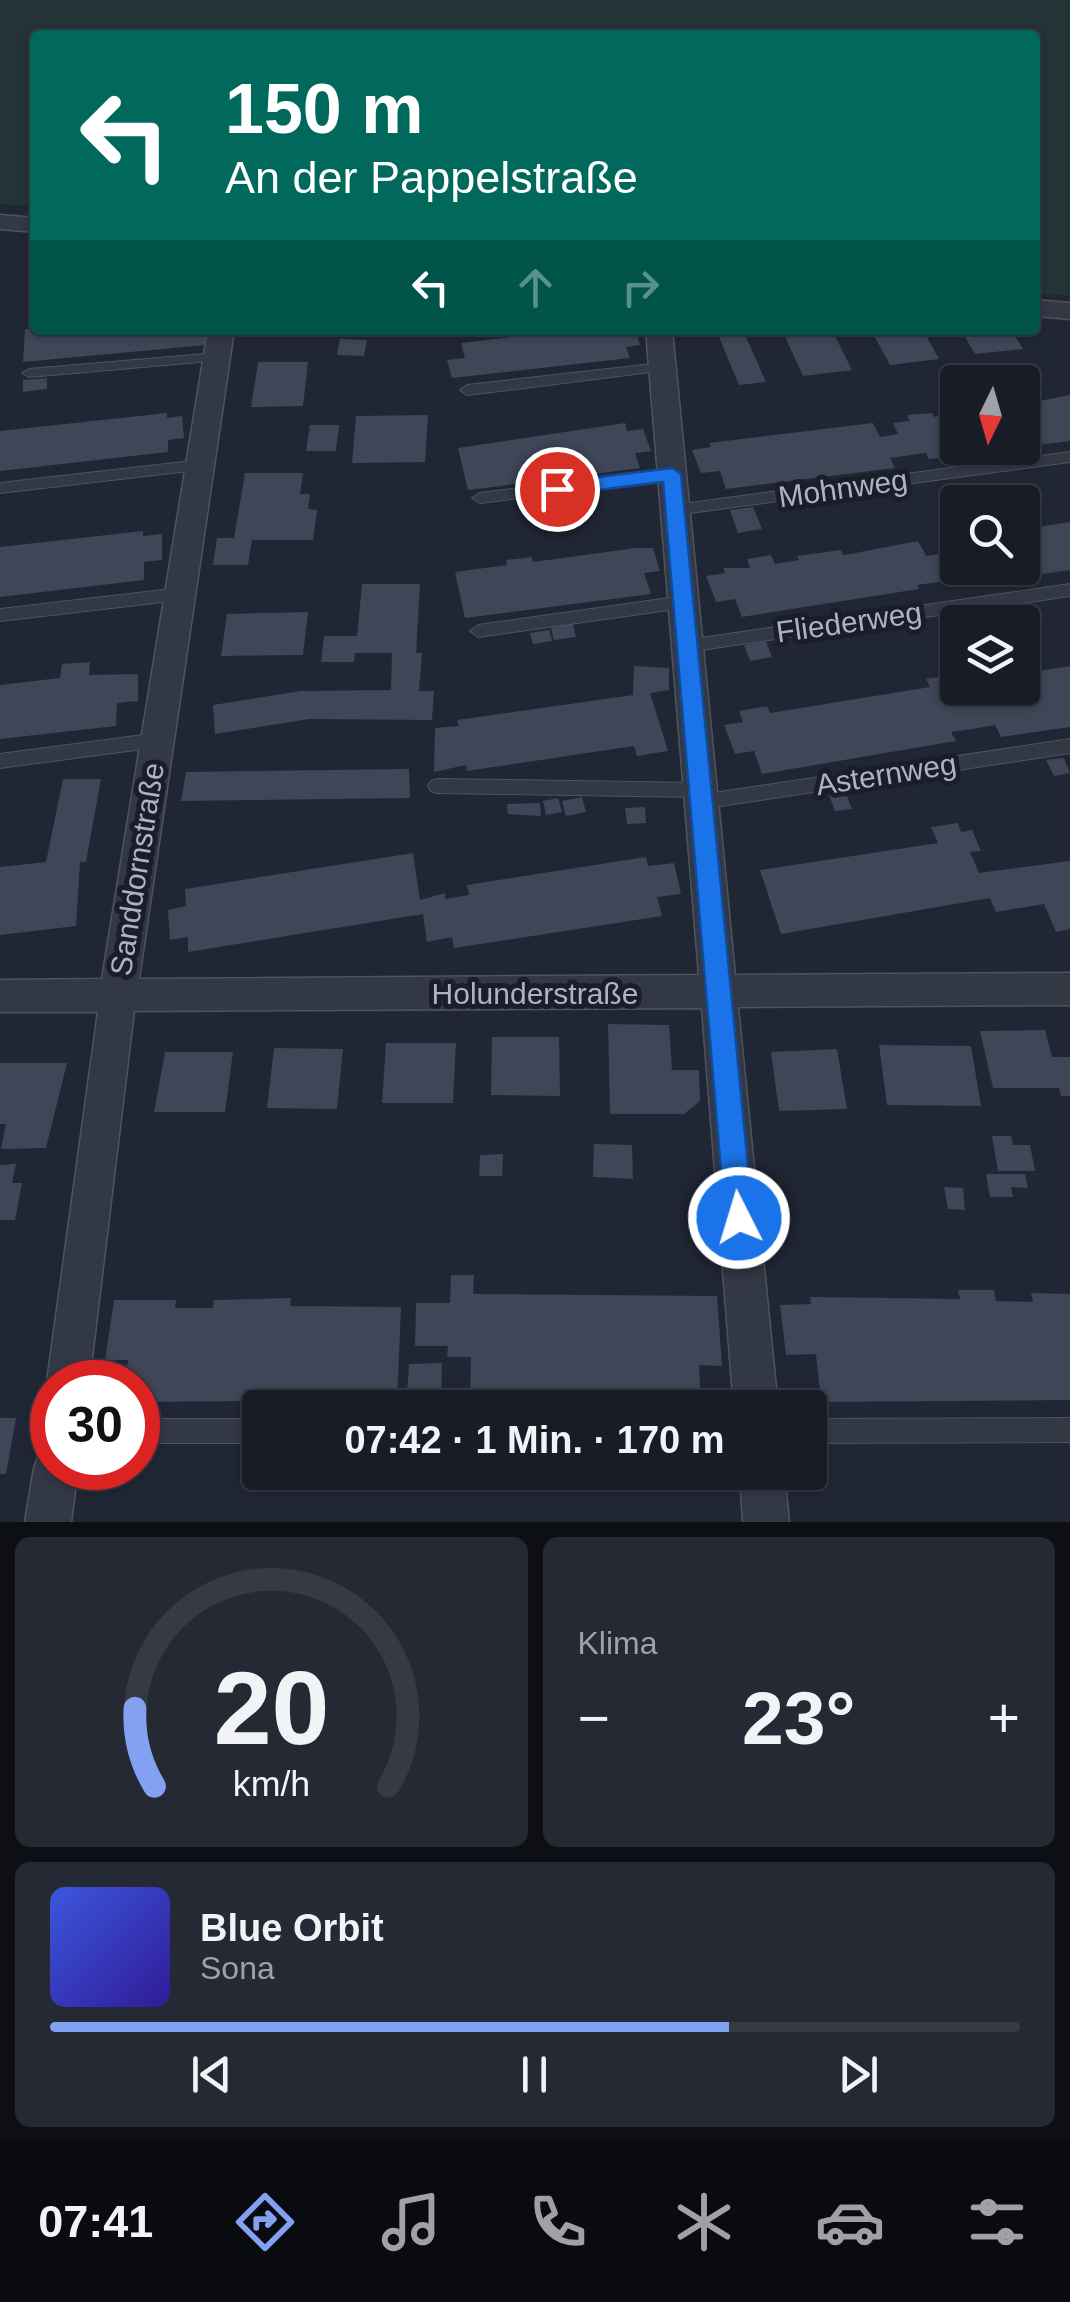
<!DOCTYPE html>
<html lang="de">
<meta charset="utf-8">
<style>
body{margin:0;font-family:Helvetica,sans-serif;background:#252933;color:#f1f3f6;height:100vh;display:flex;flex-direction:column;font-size:38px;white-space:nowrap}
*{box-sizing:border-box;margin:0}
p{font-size:32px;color:#9fa1a7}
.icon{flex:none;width:55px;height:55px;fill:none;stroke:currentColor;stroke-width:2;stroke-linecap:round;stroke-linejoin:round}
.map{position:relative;height:1522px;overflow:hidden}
.panel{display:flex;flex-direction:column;gap:15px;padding:15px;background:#0d0f15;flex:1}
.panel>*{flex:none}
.guide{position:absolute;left:30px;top:30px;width:1010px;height:305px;border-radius:10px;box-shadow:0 2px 8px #0004,0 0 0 2px #363a44;background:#00695c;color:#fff;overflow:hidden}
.needle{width:65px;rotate:185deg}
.tools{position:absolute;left:940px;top:365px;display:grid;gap:20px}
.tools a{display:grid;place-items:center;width:100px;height:100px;border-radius:10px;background:#181c27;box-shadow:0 2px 8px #0004,0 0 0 2px #363a44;font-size:50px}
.speed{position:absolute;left:30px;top:1360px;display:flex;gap:20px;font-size:50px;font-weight:700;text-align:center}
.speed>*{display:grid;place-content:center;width:130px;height:130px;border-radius:50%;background:#181c27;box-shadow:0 2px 8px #0004,0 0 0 2px #363a44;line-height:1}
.speed .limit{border:15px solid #d22;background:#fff;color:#111}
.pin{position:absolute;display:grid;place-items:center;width:85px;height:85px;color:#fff;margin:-42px;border:5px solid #fff;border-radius:50%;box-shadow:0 2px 10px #0007}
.me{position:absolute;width:110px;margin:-55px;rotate:355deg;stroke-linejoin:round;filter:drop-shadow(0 0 8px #0008)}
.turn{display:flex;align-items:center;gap:35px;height:210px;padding:0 30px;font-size:45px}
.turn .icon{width:130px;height:130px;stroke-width:2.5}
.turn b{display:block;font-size:70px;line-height:85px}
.lanes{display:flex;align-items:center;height:95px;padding:0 30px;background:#0003;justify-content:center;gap:50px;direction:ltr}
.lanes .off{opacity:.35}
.big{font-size:75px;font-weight:700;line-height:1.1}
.panel .card{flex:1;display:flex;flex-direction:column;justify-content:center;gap:15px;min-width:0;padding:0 35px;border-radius:15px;background:#252933}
.panel .dial{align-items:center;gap:0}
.dial svg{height:260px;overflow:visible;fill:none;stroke:#363a44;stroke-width:7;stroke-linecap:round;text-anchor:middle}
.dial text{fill:#f1f3f6;stroke:none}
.song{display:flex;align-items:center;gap:30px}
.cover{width:120px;height:120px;border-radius:15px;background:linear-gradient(135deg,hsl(230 70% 55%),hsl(250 70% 35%))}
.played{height:10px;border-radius:5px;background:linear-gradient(90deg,#83a1f1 70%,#363a44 70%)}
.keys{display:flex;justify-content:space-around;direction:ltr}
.heat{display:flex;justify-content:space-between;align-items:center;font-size:55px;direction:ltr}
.panel .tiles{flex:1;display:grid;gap:15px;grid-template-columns:1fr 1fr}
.card:last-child{grid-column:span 2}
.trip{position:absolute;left:242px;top:1390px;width:585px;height:100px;border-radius:10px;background:#181c27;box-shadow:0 2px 8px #0004,0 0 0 2px #363a44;font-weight:700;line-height:100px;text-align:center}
.dock{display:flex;height:160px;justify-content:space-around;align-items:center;background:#0a0b10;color:#9fa1a7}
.dock .icon{width:70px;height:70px}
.dock .selected{color:#83a1f1}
.dock b{font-size:45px;color:#f1f3f6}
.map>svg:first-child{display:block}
.green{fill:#233336}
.building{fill:#3e4657}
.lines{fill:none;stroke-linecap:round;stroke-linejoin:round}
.lane-casing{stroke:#4e5360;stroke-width:2}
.street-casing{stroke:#4e5360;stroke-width:3}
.lane{fill:#333845;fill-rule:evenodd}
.street{fill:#333845;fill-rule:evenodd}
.route{fill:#1a73e8;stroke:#114b97;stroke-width:2.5}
.labels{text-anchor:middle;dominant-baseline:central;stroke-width:10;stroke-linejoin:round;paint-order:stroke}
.street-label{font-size:30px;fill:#adb3c2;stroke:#191e29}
</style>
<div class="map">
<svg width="1070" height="1522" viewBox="0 0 1070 1522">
<rect width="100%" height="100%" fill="#202634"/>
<!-- green -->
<path class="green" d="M0,0H1070V296L1035,293V35H35V207L0,204Z"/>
<!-- building -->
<path class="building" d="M25,329L206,330V345L23,362Z
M572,330H636L640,345L626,347L630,358L452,378L447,360L465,358L461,343Z
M716,330H743L766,382L739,385Z
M782,330H832L852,370L803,376Z
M871,330H923L939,359L890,365Z
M961,330H1011L1023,349L975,354Z
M340,339L367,340L364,356L337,355Z
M258,362H308L303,406L251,407Z
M47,378V389L23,392V380Z
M1070,395V441L1022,447L1024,404Z
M167,413V418L182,416L184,438L168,440V452L0,471V431Z
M932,413L934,417L958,413V448L1003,450L929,459L926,453L890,458L895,468L726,489L720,471L701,473L692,450L711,447L709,443L873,423L880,437L898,434L893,423L910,421L907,415Z
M428,415L425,462L352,463L356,416Z
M625,423L627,431L643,429L651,451L635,453L640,468L468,490L458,448Z
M310,425H339L336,451H306Z
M245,473H303L300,494H310L308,509L317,510L313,540H252L248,565H213L217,538H234Z
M753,507L762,529L738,533L730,510Z
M1070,522V570L1015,578L962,585L959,579L917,585L919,589L742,617L735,599L716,602L706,576L725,573L723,568H750L747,559L771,555L775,564L799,560L797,556L841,550L843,555L850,554L918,541L926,556L946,553L940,542L958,539V568H1022V529Z
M143,531V536L162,534V560L144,562V580L0,597V547Z
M636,548H653L660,571L644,573L651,594L465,618L455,572L507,565L506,560L532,557L533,562Z
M362,584H420L416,653H422L419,691H434L432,720L309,719L215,734L213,705L301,691L391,690L392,653H355L354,662H321L324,636H357Z
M1010,607L1017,619L990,622L984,612Z
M308,612L303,655L221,656L227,614Z
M573,624L576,637L554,640L551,628Z
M549,630L552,641L533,644L530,633Z
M766,641L772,657L750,661L744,645Z
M90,662L89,675L138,674V701L117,703L116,726L0,739V685L60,678L62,664Z
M634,666L669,668V690L650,693L668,751L637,756L634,746L467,771L466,765L434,772L435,728L459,726L457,720L633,695Z
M1070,666V727L1001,737L995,725L973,729L951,732L956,741L762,774L754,751L735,754L724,725L743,722L739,711L767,706L770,713L930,687L926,679L946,676L957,700L955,689L1022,688V674Z
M1064,758L1070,773L1054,776L1046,760Z
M409,769L410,798L181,801L186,772Z
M63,779H101L86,862H80L76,926L0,935V867L46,862Z
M845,792L852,809L835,811L829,795Z
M582,797L586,812L566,816L562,801Z
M558,798L562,812L546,815L543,801Z
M540,803L541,816L508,814L507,804Z
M645,807L646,823L627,824L625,808Z
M958,823L961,832L972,830L981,851L970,852L979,873L1070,861V929L1056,932L1044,904L996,912L990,898L781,934L760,870L938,843L931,827Z
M413,853L420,900L445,893V899L469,895L467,885L646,857L648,866L674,863L681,894L657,897L662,916L454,948L452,937L427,942L423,914L188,952V937L170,940L168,910L186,906L185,889Z
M608,1024L669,1025L672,1070H699L700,1101L684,1114H610Z
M1045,1030L1052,1057H1070V1096H1061L1059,1088H993L980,1031Z
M492,1037H559L560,1096L491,1095Z
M386,1043H456L453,1103H382Z
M879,1045L971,1046L981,1106L887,1105Z
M274,1048L343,1049L337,1109L267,1108Z
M837,1049L847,1109L779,1111L771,1052Z
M165,1052H233L225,1112H154Z
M0,1063H67L46,1148L1,1149L6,1124H0Z
M992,1136H1011L1013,1145H1030L1035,1171H998Z
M594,1144L632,1145L633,1179L593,1177Z
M503,1154L502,1176H479L480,1155Z
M16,1164L12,1183H22L15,1220H0V1165Z
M986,1174H1025L1028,1188L1011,1187L1013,1197H990Z
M944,1187L963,1188L965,1210L948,1209Z
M451,1275H474L473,1294L717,1296L722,1366L699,1365L701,1400H470L471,1357H447L448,1346H415L416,1303H450Z
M958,1290H994L996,1301L1033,1302L1031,1293L1070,1294V1400L821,1402L816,1354L786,1355L780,1305L811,1304L810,1297L960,1299Z
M291,1298L290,1306L401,1307L397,1400L138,1402V1382H125L128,1360H105L114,1300H176L175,1308H213L214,1300Z
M442,1363L441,1408H406L409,1364Z
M0,1418H16L6,1474H0Z"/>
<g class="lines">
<!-- lane casing -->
<g class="lane-casing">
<path id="lane" d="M217,353L224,357L222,360L29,377L22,373L29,369Z
M662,363L669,367L667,370L467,395L460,390L467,385Z
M1070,452V462L675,515L667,510L675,505Z
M201,460L208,465L206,469L0,493V483Z
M672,469L677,470V478L480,503L472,498L480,493Z
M1070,584V596L687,652L679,646L687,640Z
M180,588L188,594L180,600L0,621V609Z
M683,596L691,602L683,608L478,637L470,631L478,625Z
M158,733L164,735L167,740L164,745L158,747L0,768V754Z
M1070,739V753L701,809L695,807L692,802L695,797L437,793L431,791L428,786L431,781L437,779L700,783L706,785L709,790L707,794Z
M1070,1418V1442L810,1443V1419Z
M138,1419H260V1443H138Z"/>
</g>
<!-- street casing -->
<g class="street-casing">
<path id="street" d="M0,215L35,218V232L0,229Z
M1035,300L1070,303V319L1035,316Z
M208,330H234L139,979L699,975L646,330H672L735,975L1070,973V1005L738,1007L778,1408H734L702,1008L134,1011L89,1382H52V1396L47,1382L98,1012H0V980L102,979Z
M52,1447V1468H78L71,1522H25L34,1468L40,1452Z
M740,1472H784L789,1522H743Z"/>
</g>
<!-- lane -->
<use href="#lane" class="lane"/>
<!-- street -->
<use href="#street" class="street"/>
</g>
<!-- route -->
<path class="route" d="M672,468L681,474L753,1218L749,1228L739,1232L729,1228L725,1218L663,482L557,495L547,489L557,482Z"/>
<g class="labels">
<!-- street labels -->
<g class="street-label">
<text transform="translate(843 488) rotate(-8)">Mohnweg</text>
<text transform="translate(849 622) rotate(-8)">Fliederweg</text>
<text transform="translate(886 774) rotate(-9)">Asternweg</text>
<text transform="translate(137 869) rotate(-81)">Sanddornstraße</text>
<text x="535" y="993">Holunderstraße</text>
</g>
</g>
</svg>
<div class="tools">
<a><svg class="needle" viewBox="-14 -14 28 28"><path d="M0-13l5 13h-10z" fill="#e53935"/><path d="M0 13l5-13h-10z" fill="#9fa1a7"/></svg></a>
<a><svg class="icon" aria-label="search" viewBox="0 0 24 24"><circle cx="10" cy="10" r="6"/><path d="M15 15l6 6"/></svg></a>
<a><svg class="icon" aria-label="layers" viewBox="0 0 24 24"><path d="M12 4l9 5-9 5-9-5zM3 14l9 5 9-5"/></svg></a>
</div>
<div class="speed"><div class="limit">30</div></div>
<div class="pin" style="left:557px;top:489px;background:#d93025"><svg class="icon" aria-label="arrive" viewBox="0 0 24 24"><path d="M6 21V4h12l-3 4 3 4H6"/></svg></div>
<svg class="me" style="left:739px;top:1218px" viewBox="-20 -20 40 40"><circle r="17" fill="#1a73e8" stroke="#fff" stroke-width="3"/><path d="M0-11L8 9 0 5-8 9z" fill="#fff"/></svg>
<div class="trip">07:42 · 1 Min. · 170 m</div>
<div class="guide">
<div class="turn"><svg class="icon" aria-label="left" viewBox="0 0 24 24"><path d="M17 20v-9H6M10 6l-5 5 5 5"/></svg><div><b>150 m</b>An der Pappelstraße</div></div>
<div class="lanes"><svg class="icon" aria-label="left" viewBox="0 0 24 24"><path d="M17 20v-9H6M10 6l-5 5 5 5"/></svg><svg class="icon off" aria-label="ahead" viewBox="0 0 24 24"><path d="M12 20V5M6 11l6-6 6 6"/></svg><svg class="icon off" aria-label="right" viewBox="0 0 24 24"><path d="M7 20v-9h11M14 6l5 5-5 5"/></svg></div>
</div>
</div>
<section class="panel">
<div class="tiles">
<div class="card dial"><svg viewBox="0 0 100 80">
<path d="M14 69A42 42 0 1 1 86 69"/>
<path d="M14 69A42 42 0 0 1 8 45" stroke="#83a1f1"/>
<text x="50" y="56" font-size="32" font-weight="700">20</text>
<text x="50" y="72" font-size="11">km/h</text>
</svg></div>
<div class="card"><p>Klima</p>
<div class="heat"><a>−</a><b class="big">23°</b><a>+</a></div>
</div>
<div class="card">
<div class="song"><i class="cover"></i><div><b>Blue Orbit</b><p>Sona</p></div></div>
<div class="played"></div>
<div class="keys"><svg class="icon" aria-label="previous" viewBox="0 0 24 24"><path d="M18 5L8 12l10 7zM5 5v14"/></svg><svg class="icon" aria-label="pause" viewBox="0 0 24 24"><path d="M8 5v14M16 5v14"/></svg><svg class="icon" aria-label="next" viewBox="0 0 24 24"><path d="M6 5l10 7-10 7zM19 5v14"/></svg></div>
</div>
</div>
</section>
<nav class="dock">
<b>07:41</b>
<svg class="icon selected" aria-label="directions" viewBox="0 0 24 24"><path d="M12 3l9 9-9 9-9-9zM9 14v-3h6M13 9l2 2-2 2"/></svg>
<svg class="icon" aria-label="music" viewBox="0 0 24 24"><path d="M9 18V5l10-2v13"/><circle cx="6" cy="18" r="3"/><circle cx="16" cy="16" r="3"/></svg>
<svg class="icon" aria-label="phone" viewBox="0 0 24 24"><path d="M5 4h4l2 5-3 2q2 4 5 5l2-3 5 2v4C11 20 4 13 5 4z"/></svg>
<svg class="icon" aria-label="climate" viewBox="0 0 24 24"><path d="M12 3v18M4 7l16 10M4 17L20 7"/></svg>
<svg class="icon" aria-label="car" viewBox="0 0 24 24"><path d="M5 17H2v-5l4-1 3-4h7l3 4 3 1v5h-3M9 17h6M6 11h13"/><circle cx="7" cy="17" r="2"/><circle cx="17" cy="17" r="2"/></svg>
<svg class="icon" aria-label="filters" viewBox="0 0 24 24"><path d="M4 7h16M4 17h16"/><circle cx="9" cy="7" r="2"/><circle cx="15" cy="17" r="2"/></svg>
</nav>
